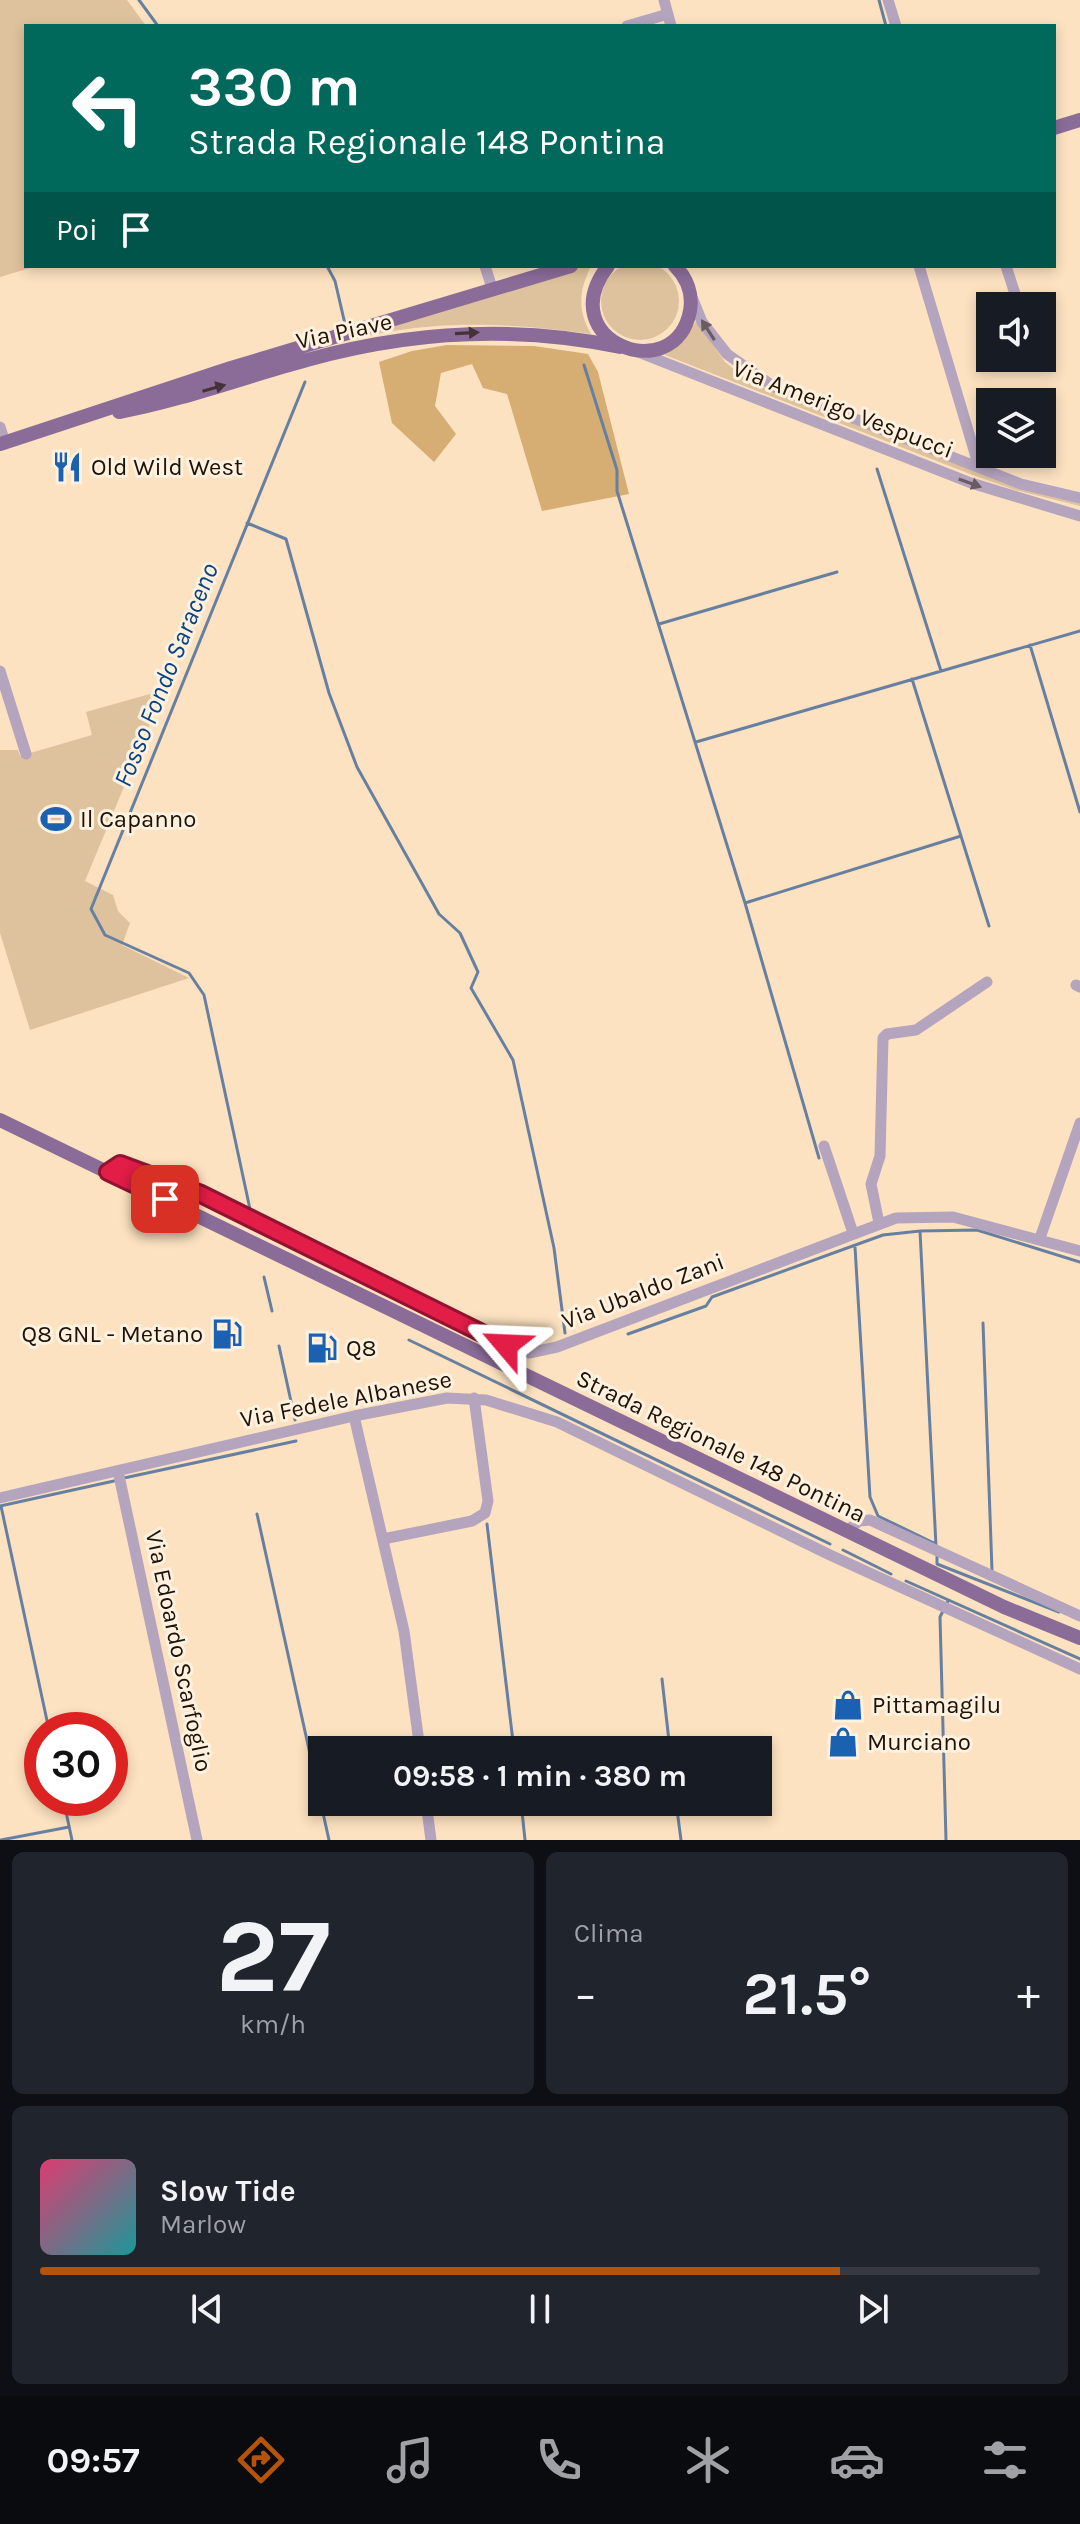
<!DOCTYPE html>
<html lang="it">
<meta charset="utf-8">
<style>
body{margin:0;font-family:Karla,sans-serif;background:#20242c;color:#f1f3f6;height:100vh;display:flex;flex-direction:column;font-size:30px;white-space:nowrap}
*{box-sizing:border-box;margin:0}
p{font-size:26px;color:#9ea1a6}
.icon{flex:none;width:44px;height:44px;fill:none;stroke:currentColor;stroke-width:2;stroke-linecap:round;stroke-linejoin:round}
.map{position:relative;height:1840px;overflow:hidden}
.side{display:flex;flex-direction:column;gap:12px;padding:12px;background:#0d0f14;flex:1}
.side>*{flex:none}
.hud{position:absolute;left:24px;top:24px;width:1032px;height:244px;border-radius:0px;box-shadow:0 4px 12px #0003;background:#00695c;color:#fff;overflow:hidden}
.fabs{position:absolute;left:976px;top:292px;display:grid;gap:16px}
.fabs a{display:grid;place-items:center;width:80px;height:80px;border-radius:0px;background:#171b24;box-shadow:0 4px 12px #0003;font-size:40px}
.speed{position:absolute;left:24px;top:1712px;display:flex;gap:16px;font-size:40px;font-weight:700;text-align:center}
.speed>*{display:grid;place-content:center;width:104px;height:104px;border-radius:50%;background:#171b24;box-shadow:0 4px 12px #0003;line-height:1}
.speed .limit{border:12px solid #d22;background:#fff;color:#111}
.pin{position:absolute;display:grid;place-items:center;width:68px;height:68px;color:#fff;margin:-34px;border-radius:16px;box-shadow:0 4px 12px #0006}
.me{position:absolute;width:88px;margin:-44px;rotate:296deg;stroke-linejoin:round;filter:drop-shadow(0 0 6px #0008)}
.turn{display:flex;align-items:center;gap:28px;height:168px;padding:0 32px;font-size:36px}
.turn .icon{width:104px;height:104px;stroke-width:2.5}
.turn b{display:block;font-size:56px;line-height:68px}
.then{display:flex;align-items:center;height:76px;padding:0 32px;background:#0003;gap:16px;font-size:30px}
.big{font-size:60px;font-weight:700;line-height:1.1}
.side .tile{flex:1;display:flex;flex-direction:column;justify-content:center;gap:12px;min-width:0;padding:0 28px;border-radius:12px;background:#20242c}
.side .dial{align-items:center;gap:0}
.dial b{font-size:104px;line-height:1}
.song{display:flex;align-items:center;gap:24px}
.cover{width:96px;height:96px;border-radius:12px;background:linear-gradient(135deg,hsl(340 70% 55%),hsl(180 70% 35%))}
.played{height:8px;border-radius:4px;background:linear-gradient(90deg,#b45309 80%,#363941 80%)}
.keys{display:flex;justify-content:space-around;direction:ltr}
.heat{display:flex;justify-content:space-between;align-items:center;font-size:44px;direction:ltr}
.side .tiles{flex:1;display:grid;gap:12px;grid-template-columns:1fr 1fr}
.tile:last-child{grid-column:span 2}
.trip{position:absolute;left:308px;top:1736px;width:464px;height:80px;border-radius:0px;background:#171b24;box-shadow:0 4px 12px #0003;font-weight:700;line-height:80px;text-align:center}
.menu{display:flex;height:128px;justify-content:space-around;align-items:center;background:#090b0e;color:#9ea1a6}
.menu .icon{width:56px;height:56px}
.menu .current{color:#b45309}
.menu b{font-size:36px;color:#f1f3f6}
.map>svg:first-child{display:block}
.green{fill:#dec29d}
.forest{fill:#d6ad73}
.lines{fill:none;stroke-linecap:round;stroke-linejoin:round}
.stream{stroke:#6780a1;stroke-width:3}
.minor{stroke:#b5a4bd;stroke-width:11}
.major{stroke:#8b6c99;stroke-width:14}
.oneway{fill:#6a5c60}
.oneway2{fill:#443238}
.route-casing{stroke:#92132f;stroke-width:20}
.route{stroke:#e11d48;stroke-width:14}
.labels{text-anchor:middle;dominant-baseline:central;stroke-width:6;stroke-linejoin:round;paint-order:stroke}
.street-label{font-size:24px;fill:#1e1304;stroke:#fef1e0}
.poi-label{font-size:24px;fill:#1e1304;stroke:#fef1e0;text-anchor:start}
.water-label{font-size:26px;font-style:italic;fill:#094382;stroke:#fef1e0}
</style>
<div class="map">
<svg width="1080" height="1840" viewBox="0 0 1080 1840">
<rect width="100%" height="100%" fill="#fce2c0"/>
<!-- green -->
<path class="green" d="M0,0H127L146,26H26V266H37L0,277Z
M601 301a39 39 0 1 1 78 0a39 39 0 1 1-78 0Z
M583,266H591C579,291 577,310 591,334C521,324 451,320 382,333C321,345 262,366 203,384Z
M696,321L725,362L752,383L1010,484L1080,502V506L1015,490L970,474L665,355L684,341Z
M164,690L85,881L113,895L118,911L130,923L122,945L189,978L30,1030L0,933V750H18L20,756L92,735L86,712Z"/>
<!-- forest -->
<path class="forest" d="M447,345L534,346L588,354L598,372L629,494L542,511L507,394L483,388L472,364L441,373L435,406L456,434L434,462L392,423L379,362L412,351Z"/>
<g class="lines">
<!-- stream -->
<path class="stream" d="M139,0L158,26
M879,0L886,26
M327,266L335,281L345,324
M584,365L617,470V491L745,903L819,1158
M877,469L941,671
M247,523L286,539L329,693L357,767L439,914L460,933L478,972L471,988L513,1060L554,1248L565,1333
M659,624L837,572
M1030,645L1080,812
M912,679L989,926
M696,742L1080,631
M745,903L961,836
M250,1209L204,995L189,973L105,935L91,909L305,382
M920,1231L936,1546
M855,1247L870,1497L878,1516L936,1544
M264,1277L272,1311
M983,1323L992,1570
M628,1334L706,1306L712,1297L883,1235L920,1231L977,1230L1080,1262
M409,1340L830,1544
M279,1346L295,1420
M124,1478L296,1441
M0,1506L114,1481
M1,1506L49,1730
M257,1514L329,1840
M487,1524L514,1750
M843,1550L891,1574
M937,1554V1564L1059,1612
M906,1581L1080,1659
M662,1679L670,1750
M63,1798L72,1840
M521,1802L525,1840
M676,1802L681,1840
M1,1840L69,1827
M946,1840L940,1617L948,1601"/>
<!-- minor -->
<path class="minor" d="M664,0L671,26
M888,0L896,26
M627,26L668,14
M485,266L492,288
M919,266L979,467
M1006,266L1019,306
M692,297L702,322L727,354L774,387L1021,484L1080,498
M638,352L971,483L1080,516
M0,427L5,443
M0,671L26,754
M1076,985L1080,987
M824,1146L853,1233
M108,1172L120,1164L201,1194L529,1353L557,1347L896,1218L953,1217L1080,1251
M879,1223L871,1184L880,1156L883,1038L887,1034L916,1030L987,982
M1040,1238L1080,1123
M354,1416L404,1631L420,1750
M118,1471L197,1840
M0,1498L354,1416L447,1398L486,1400L557,1422L830,1555L1080,1669
M847,1531L859,1521L870,1520L1080,1616
M383,1539L472,1521L485,1513L488,1501L474,1398
M426,1802L431,1840"/>
<!-- major -->
<path class="major" d="M1054,128L1080,120
M608,266C550,341 675,389 690,311C693,294 687,278 675,266
M119,412C183,400 244,377 307,360C411,331 515,325 620,347
M0,444L231,368L571,266
M0,1120L1004,1607L1080,1638"/>
</g>
<!-- one-way arrows -->
<defs><path id="oneway-solid" d="M-6-.8H1V-3.2L6.5 0L1 3.2V.8H-6Z" transform="scale(2)"/></defs>
<g class="oneway">
<use href="#oneway-solid" transform="translate(708 330) rotate(-123)"/>
<use href="#oneway-solid" transform="translate(970 483) rotate(20)"/>
</g>
<g class="oneway2">
<use href="#oneway-solid" transform="translate(467 333) rotate(-3)"/>
<use href="#oneway-solid" transform="translate(214 388) rotate(-16)"/>
</g>
<g class="lines">
<!-- route casing -->
<g class="route-casing">
<path id="route" d="M165,1199L108,1172L120,1164L201,1194L506,1345"/>
</g>
<!-- route -->
<use href="#route" class="route"/>
</g>
<!-- icons -->
<defs>
<g id="restaurant-bare" transform="scale(2.4)"><path d="M-5-6h1v4h1v-4h1v4h1v-4h1v5L-1.5 .5V6h-2V.5L-5-1ZM5-6V6H3V1.5H1.5Q1.5-4 5-6Z" fill="#1b61b1" stroke="#fef1e0" stroke-width="2.5" paint-order="stroke"/></g>
<g id="stadium-bare" transform="scale(2.4)"><path d="M0-5a6.5 5 0 1 0 0 10a6.5 5 0 1 0 0-10ZM-3.5-1.8h7v3.6h-7Z" fill="#1b61b1" stroke="#fef1e0" stroke-width="2.5" paint-order="stroke"/></g>
<g id="fuel-bare" transform="scale(2.4)"><path d="M-5.5-6h7V0h2V4h1.3V-2.5L3-4.5l.8-.8L6-3V5H2.5V1h-1V6h-7ZM-4.2-4.7v3.2H.2V-4.7Z" fill="#1b61b1" stroke="#fef1e0" stroke-width="2.5" paint-order="stroke"/></g>
<g id="shop-bare" transform="scale(2.4)"><path d="M-5-2.5h2.3a2.7 3.5 0 0 1 5.4 0H5L5.5 6h-11ZM-1.5-2.5h3a1.5 2.3 0 0 0-3 0Z" fill="#1b61b1" stroke="#fef1e0" stroke-width="2.5" paint-order="stroke"/></g>
</defs>
<g fill-rule="evenodd">
<use href="#restaurant-bare" x="67" y="467"/>
<use href="#stadium-bare" x="56" y="819"/>
<use href="#fuel-bare" x="227" y="1334"/>
<use href="#fuel-bare" x="322" y="1348"/>
<use href="#shop-bare" x="848" y="1705"/>
<use href="#shop-bare" x="843" y="1742"/>
</g>
<g class="labels">
<!-- street labels -->
<g class="street-label">
<text transform="translate(344 331) rotate(-12)">Via Piave</text>
<text transform="translate(843 409) rotate(21)">Via Amerigo Vespucci</text>
<text transform="translate(643 1291) rotate(-21)">Via Ubaldo Zani</text>
<text transform="translate(346 1399) rotate(-11)">Via Fedele Albanese</text>
<text transform="translate(721 1446) rotate(26)">Strada Regionale 148 Pontina</text>
<text transform="translate(179 1651) rotate(78)">Via Edoardo Scarfoglio</text>
</g>
<!-- poi labels -->
<g class="poi-label">
<text x="91" y="467">Old Wild West</text>
<text x="80" y="819">Il Capanno</text>
<text x="203" y="1334" text-anchor="end">Q8 GNL - Metano</text>
<text x="346" y="1348">Q8</text>
<text x="872" y="1705">Pittamagilu</text>
<text x="867" y="1742">Murciano</text>
</g>
<!-- water labels -->
<g class="water-label">
<text transform="translate(166 675) rotate(-68)">Fosso Fondo Saraceno</text>
</g>
</g>
</svg>
<div class="fabs">
<a><svg class="icon" aria-label="sound" viewBox="0 0 24 24"><path d="M4 9h4l5-4v14l-5-4H4zM17 9q2 3 0 6"/></svg></a>
<a><svg class="icon" aria-label="layers" viewBox="0 0 24 24"><path d="M12 4l9 5-9 5-9-5zM3 14l9 5 9-5"/></svg></a>
</div>
<div class="speed"><div class="limit">30</div></div>
<div class="pin" style="left:165px;top:1199px;background:#d93025"><svg class="icon" aria-label="arrive" viewBox="0 0 24 24"><path d="M6 21V4h12l-3 4 3 4H6"/></svg></div>
<svg class="me" style="left:506px;top:1345px" viewBox="-20 -20 40 40"><path d="M0-17L14 15 0 8-14 15z" fill="#e11d48" stroke="#fff" stroke-width="4"/></svg>
<div class="trip">09:58 · 1 min · 380 m</div>
<div class="hud">
<div class="turn"><svg class="icon" aria-label="left" viewBox="0 0 24 24"><path d="M17 20v-9H6M10 6l-5 5 5 5"/></svg><div><b>330 m</b>Strada Regionale 148 Pontina</div></div>
<div class="then">Poi<svg class="icon" aria-label="arrive" viewBox="0 0 24 24"><path d="M6 21V4h12l-3 4 3 4H6"/></svg></div>
</div>
</div>
<section class="side">
<div class="tiles">
<div class="tile dial"><b>27</b><p>km/h</p></div>
<div class="tile"><p>Clima</p>
<div class="heat"><a>−</a><b class="big">21.5°</b><a>+</a></div>
</div>
<div class="tile">
<div class="song"><i class="cover"></i><div><b>Slow Tide</b><p>Marlow</p></div></div>
<div class="played"></div>
<div class="keys"><svg class="icon" aria-label="previous" viewBox="0 0 24 24"><path d="M18 5L8 12l10 7zM5 5v14"/></svg><svg class="icon" aria-label="pause" viewBox="0 0 24 24"><path d="M8 5v14M16 5v14"/></svg><svg class="icon" aria-label="next" viewBox="0 0 24 24"><path d="M6 5l10 7-10 7zM19 5v14"/></svg></div>
</div>
</div>
</section>
<nav class="menu">
<b>09:57</b>
<svg class="icon current" aria-label="directions" viewBox="0 0 24 24"><path d="M12 3l9 9-9 9-9-9zM9 14v-3h6M13 9l2 2-2 2"/></svg>
<svg class="icon" aria-label="music" viewBox="0 0 24 24"><path d="M9 18V5l10-2v13"/><circle cx="6" cy="18" r="3"/><circle cx="16" cy="16" r="3"/></svg>
<svg class="icon" aria-label="phone" viewBox="0 0 24 24"><path d="M5 4h4l2 5-3 2q2 4 5 5l2-3 5 2v4C11 20 4 13 5 4z"/></svg>
<svg class="icon" aria-label="climate" viewBox="0 0 24 24"><path d="M12 3v18M4 7l16 10M4 17L20 7"/></svg>
<svg class="icon" aria-label="car" viewBox="0 0 24 24"><path d="M5 17H2v-5l4-1 3-4h7l3 4 3 1v5h-3M9 17h6M6 11h13"/><circle cx="7" cy="17" r="2"/><circle cx="17" cy="17" r="2"/></svg>
<svg class="icon" aria-label="filters" viewBox="0 0 24 24"><path d="M4 7h16M4 17h16"/><circle cx="9" cy="7" r="2"/><circle cx="15" cy="17" r="2"/></svg>
</nav>
